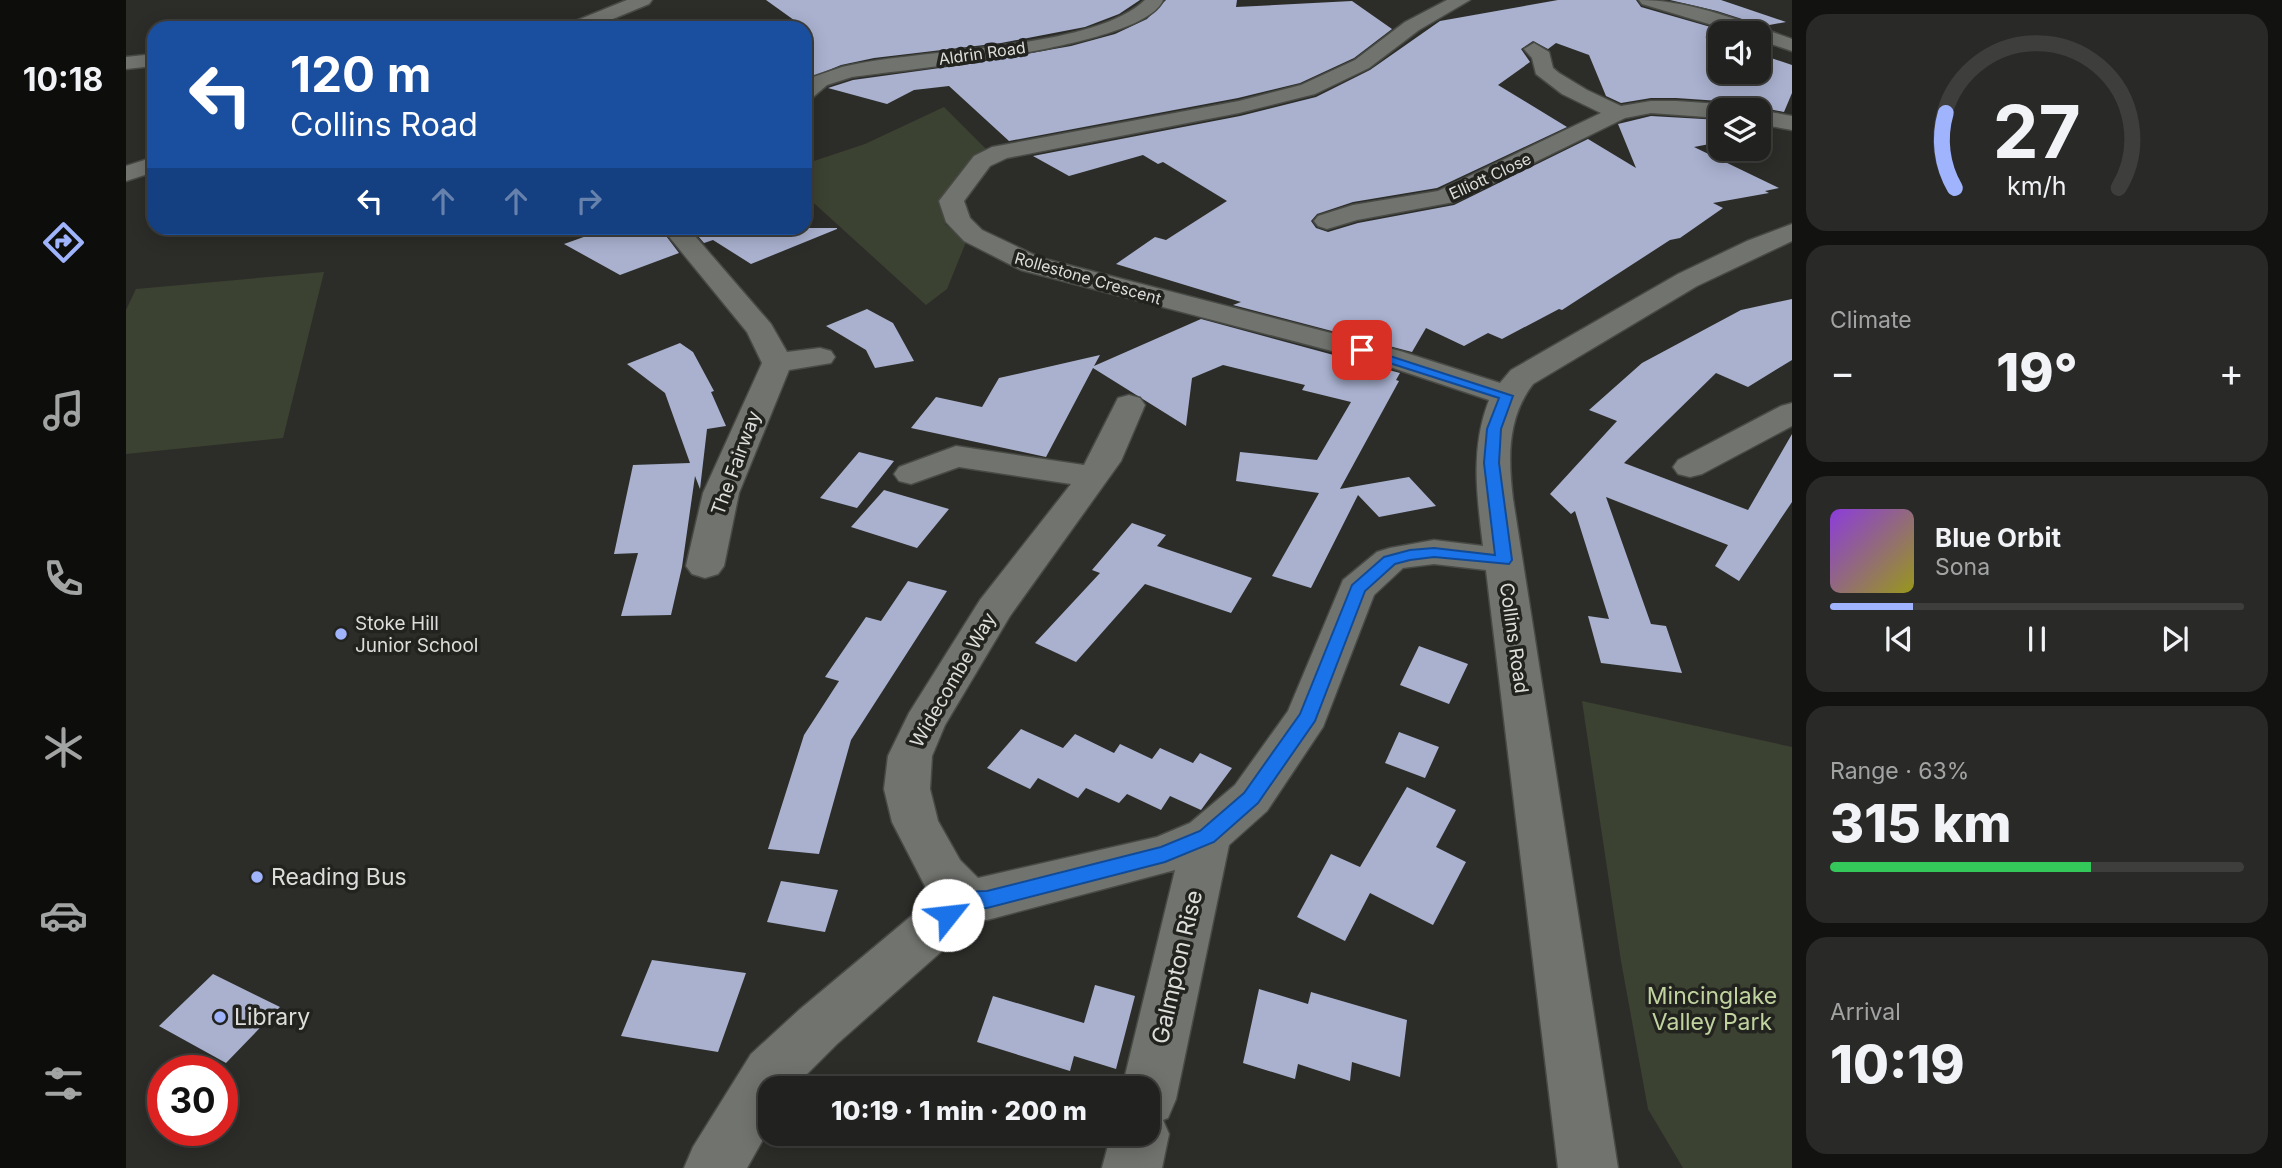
<!DOCTYPE html>
<meta charset="utf-8">
<style>
body{margin:0;font-family:Inter,sans-serif;background:#292a28;color:#f1f3f6;height:100vh;display:flex;flex-direction:column;font-size:26px;white-space:nowrap}
*{box-sizing:border-box;margin:0}
p{font-size:23px;color:#a2a4a4}
.icon{flex:none;width:38px;height:38px;fill:none;stroke:currentColor;stroke-width:2;stroke-linecap:round;stroke-linejoin:round}
.map{position:relative;flex:1;overflow:hidden}
.drawer{display:flex;flex-direction:column;gap:14px;padding:14px;background:#121311;width:490px}
.drawer>*{flex:none}
.hud{position:absolute;left:21px;top:21px;width:665px;height:214px;border-radius:21px;box-shadow:0 4px 18px #0003,0 0 0 2px #3e3f3d;background:#1a4fa0;color:#fff;overflow:hidden}
.buttons{position:absolute;left:1582px;top:21px;display:grid;gap:14px}
.buttons a{display:grid;place-items:center;width:63px;height:63px;border-radius:14px;background:#21221f;box-shadow:0 4px 18px #0003,0 0 0 2px #3e3f3d;font-size:35px}
.speed{position:absolute;left:21px;top:1055px;display:flex;gap:14px;font-size:35px;font-weight:700;text-align:center}
.speed>*{display:grid;place-content:center;width:91px;height:91px;border-radius:50%;background:#21221f;box-shadow:0 4px 18px #0003,0 0 0 2px #3e3f3d;line-height:1}
.speed .limit{border:10px solid #d22;background:#fff;color:#111}
.pin{position:absolute;display:grid;place-items:center;width:60px;height:60px;color:#fff;margin:-30px;border-radius:14px;box-shadow:0 4px 10px #0006}
.me{position:absolute;width:77px;margin:-38px;rotate:61deg;stroke-linejoin:round;filter:drop-shadow(0 0 5px #0008)}
.turn{display:flex;align-items:center;gap:24px;height:147px;padding:0 28px;font-size:32px}
.turn .icon{width:91px;height:91px;stroke-width:2.5}
.turn b{display:block;font-size:49px;line-height:60px}
.lanes{display:flex;align-items:center;height:66px;padding:0 28px;background:#0003;justify-content:center;gap:35px;direction:ltr}
.lanes .off{opacity:.35}
.big{font-size:52px;font-weight:800;line-height:1.1}
.drawer .tile{flex:1;display:flex;flex-direction:column;justify-content:center;gap:10px;min-width:0;padding:0 24px;border-radius:21px;background:#292a28}
.drawer .dial{align-items:center;gap:0}
.dial svg{height:182px;overflow:visible;fill:none;stroke:#3e3f3d;stroke-width:7;stroke-linecap:round;text-anchor:middle}
.dial text{fill:#f1f3f6;stroke:none}
.song{display:flex;align-items:center;gap:21px}
.cover{width:84px;height:84px;border-radius:10px;background:linear-gradient(135deg,hsl(270 70% 55%),hsl(60 70% 35%))}
.played{height:7px;border-radius:4px;background:linear-gradient(90deg,#a0b3fd 20%,#3e3f3d 20%)}
.keys{display:flex;justify-content:space-around;direction:ltr}
.heat{display:flex;justify-content:space-between;align-items:center;font-size:38px;direction:ltr}
.charge{height:10px;border-radius:5px;background:linear-gradient(90deg,#34c759 63%,#3e3f3d 0)}
.trip{position:absolute;left:632px;top:1076px;width:402px;height:70px;border-radius:21px;background:#21221f;box-shadow:0 4px 18px #0003,0 0 0 2px #3e3f3d;font-weight:800;line-height:70px;text-align:center}
main{display:flex;flex:1;min-height:0}
.tabs{display:flex;flex-direction:column;width:126px;justify-content:space-around;align-items:center;background:#0d0e0c;color:#a2a4a4}
.tabs .icon{width:49px;height:49px}
.tabs .on{color:#a0b3fd}
.tabs b{font-size:32px;color:#f1f3f6}
.map>svg:first-child{display:block}
.green{fill:#3c4231}
.building{fill:#a9b1cf}
.lines{fill:none;stroke-linecap:round;stroke-linejoin:round}
.street-casing{stroke:#484a46;stroke-width:3}
.street{fill:#71736e;fill-rule:evenodd}
.route{fill:#1a73e8;stroke:#114b97;stroke-width:2}
.poi-dot{fill:#a0b3fd;stroke:#22231f;stroke-width:2.5}
.labels{text-anchor:middle;dominant-baseline:central;stroke-width:7;stroke-linejoin:round;paint-order:stroke}
.far-street-label{font-size:16px;fill:#dddedb;stroke:#22231f}
.street-label{font-size:19px;fill:#dddedb;stroke:#22231f}
.poi-label{font-size:19px;fill:#dddedb;stroke:#22231f;text-anchor:start}
.near-poi-label{font-size:23px;fill:#dddedb;stroke:#22231f;text-anchor:start}
.near-street-label{font-size:23px;fill:#dddedb;stroke:#22231f}
.near-park-label{font-size:23px;fill:#c1d39f;stroke:#22231f}
</style>
<main>
<nav class="tabs">
<b>10:18</b>
<svg class="icon on" aria-label="directions" viewBox="0 0 24 24"><path d="M12 3l9 9-9 9-9-9zM9 14v-3h6M13 9l2 2-2 2"/></svg>
<svg class="icon" aria-label="music" viewBox="0 0 24 24"><path d="M9 18V5l10-2v13"/><circle cx="6" cy="18" r="3"/><circle cx="16" cy="16" r="3"/></svg>
<svg class="icon" aria-label="phone" viewBox="0 0 24 24"><path d="M5 4h4l2 5-3 2q2 4 5 5l2-3 5 2v4C11 20 4 13 5 4z"/></svg>
<svg class="icon" aria-label="climate" viewBox="0 0 24 24"><path d="M12 3v18M4 7l16 10M4 17L20 7"/></svg>
<svg class="icon" aria-label="car" viewBox="0 0 24 24"><path d="M5 17H2v-5l4-1 3-4h7l3 4 3 1v5h-3M9 17h6M6 11h13"/><circle cx="7" cy="17" r="2"/><circle cx="17" cy="17" r="2"/></svg>
<svg class="icon" aria-label="filters" viewBox="0 0 24 24"><path d="M4 7h16M4 17h16"/><circle cx="9" cy="7" r="2"/><circle cx="15" cy="17" r="2"/></svg>
</nav>
<div class="map">
<svg width="1666" height="1168" viewBox="0 0 1666 1168">
<rect width="100%" height="100%" fill="#2c2d29"/>
<!-- green -->
<path class="green" d="M818,107L863,152L842,162L840,170L818,200L819,224L840,242L821,289L800,305L679,195V164L739,144Z
M198,272L157,438L0,454V310L10,289Z
M1456,701L1666,747V1168H1557L1522,1109L1495,961Z"/>
<!-- building -->
<path class="building" d="M640,0H1014L993,14L959,27L875,43L748,58L715,65L679,80V28Z
M1040,0H1111L1110,7L1226,1L1266,29L1228,58L1174,83L1112,98L883,141L823,86L788,90L761,104L702,88L727,80L843,64L945,46L989,34L1021,19Z
M1432,0H1510L1515,7L1602,32L1579,37L1594,42V72H1633V54L1666,65V93L1658,112L1633,107L1630,110H1606L1594,101L1550,98H1525L1495,103L1480,96L1463,55L1430,43L1422,49L1407,41L1395,49L1404,62L1372,85L1441,127L1311,188L1227,202L1191,214L1185,221L1190,228L1202,232L1232,223L1328,205L1462,139L1510,168L1492,124L1525,116L1594,120V142L1568,147L1653,188L1639,191L1643,193L1587,203L1597,208L1554,238L1544,240L1436,310L1433,309L1376,339L1362,333L1338,346L1300,328L1286,352L1107,305L1115,302L990,264L1029,237L1040,240L1101,201L1037,162L1032,164L1017,155L943,176L907,156L1114,116L1190,97L1244,70L1314,21Z
M1544,0H1595L1660,22L1638,26L1591,11Z
M483,228H534L553,253L494,275L438,244Z
M565,228H711V229L625,264L587,240L578,243Z
M1666,299V360L1622,387L1590,373L1498,463L1622,510L1666,434V502L1613,581L1589,566L1602,545L1480,497L1525,624L1540,626L1556,673L1475,663L1462,616L1483,619L1449,511L1445,514L1424,494L1491,421L1463,410L1516,363L1615,310Z
M741,309L767,323L788,361L749,368L740,350L700,326Z
M1075,319L1274,373L1270,380L1273,381L1214,489L1283,477L1310,506L1253,517L1232,495L1185,588L1146,576L1193,493L1110,481L1114,452L1191,460L1225,402L1176,390L1179,385L1097,365L1066,378L1060,426L967,368L920,457L785,428L810,397L856,407L873,378L974,355L968,366Z
M554,343L567,352L588,391L585,392L600,426L581,429L574,489L569,476L556,567L545,615L495,616L512,553L488,554L507,465L564,463L539,393L501,364Z
M733,452L768,461L731,508L694,498Z
M758,490L823,509L791,548L725,527Z
M1006,523L1040,535L1031,546L1126,578L1105,613L1019,584L950,662L909,643L974,573L966,570Z
M782,581L821,591L725,740L693,854L642,849L678,735L713,681L699,677L740,617L755,621Z
M1293,646L1342,664L1323,704L1274,685Z
M895,729L937,748L949,734L988,753L994,744L1026,759L1034,748L1067,763L1074,753L1106,768L1075,810L1044,796L1035,810L1001,794L993,803L960,788L952,798L912,778L904,789L861,768Z
M1273,732L1313,747L1299,778L1259,763Z
M1281,787L1330,810L1310,847L1340,862L1307,925L1244,893L1219,941L1171,917L1205,854L1234,867Z
M655,881L712,890L699,932L641,922Z
M526,960L620,973L592,1052L495,1036Z
M87,974L154,1007L100,1063L33,1026Z
M969,985L1009,996L990,1069L948,1056L944,1071L851,1042L867,996L958,1023Z
M1133,989L1182,1004L1185,992L1281,1020L1274,1077L1226,1062L1224,1081L1172,1064L1169,1079L1117,1063Z"/>
<g class="lines">
<!-- street casing -->
<g class="street-casing">
<path id="street" d="M501,0H526L523,4L465,28H440L442,24Z
M1019,0H1037C1018,48 780,69 726,77L701,85L686,98L679,100V83L687,77L716,67C791,48 966,51 1019,0Z
M1321,0H1344L1293,30L1243,68L1189,94L1113,113L881,158L864,166L838,201L844,218L856,230L915,258L1274,351L1374,383L1385,370L1552,274L1621,241L1666,224V241L1571,286L1407,384C1381,418 1382,458 1387,499L1492,1168H1432L1360,570L1308,564L1284,567L1277,568L1248,595L1197,727L1141,811L1103,845L1050,1099L1042,1118L1037,1120L1043,1134L1036,1168H976L985,1134H1022V1088H996L1049,870L861,920H851L711,1044L667,1088H644V1127L621,1168H558L567,1147L625,1054L673,1010L808,897L800,888L766,822L758,789L762,756L783,713L854,600L945,484L833,467L785,484L773,481L768,474L773,467L830,446L958,465L992,398L1003,395L1014,398L1019,405L995,461L884,616L819,725L806,756L804,789L812,821L834,860L852,878L1031,837L1064,823L1109,785L1162,711L1217,580L1251,552L1264,548L1308,540L1357,546C1351,496 1344,449 1363,400L1252,363L895,270L838,241L820,222L813,201L848,156L866,147L1113,101L1175,85L1229,60L1279,22Z
M1513,0C1565,0 1617,22 1666,39V51L1633,40V33H1613L1516,4Z
M1408,43L1423,52L1427,68L1433,73L1461,90L1495,106L1525,101H1550L1594,104L1604,110H1594V118L1525,113L1499,118L1328,202L1231,220L1201,229L1192,226L1188,221L1192,216L1227,205L1312,191L1475,113L1436,94L1410,74L1406,58L1398,49Z
M28,54V66L0,69V57Z
M1633,110L1666,116V130L1633,124Z
M28,157V172L0,181V166Z
M536,228H562L645,324L661,352L694,348L705,351L709,357L705,363L663,370L613,493L598,566L592,574L579,578L566,574L560,566L577,493L636,363L621,332Z
M1666,403V426L1576,474L1564,477L1552,474L1547,467L1552,460L1655,406Z"/>
</g>
<!-- street -->
<use href="#street" class="street"/>
</g>
<!-- route -->
<path class="route" d="M1236,347L1387,396L1375,429L1373,463L1386,560L1383,564L1308,557L1284,560L1269,564L1239,591L1189,721L1132,803L1088,842L1039,862L861,908H845C835,916 828,926 814,921L811,915C821,895 840,891 861,891L1035,847L1074,831L1118,793L1174,714L1226,585L1258,557L1284,550L1308,548L1369,555L1358,463L1361,429L1373,398L1232,353V348Z"/>
<!-- markers -->
<g class="poi-dot">
<circle cx="215" cy="634" r="7"/>
<circle cx="131" cy="877" r="7"/>
<circle cx="94" cy="1017" r="7"/>
</g>
<g class="labels">
<!-- far-street labels -->
<g class="far-street-label">
<text transform="translate(856 53) rotate(-8)">Aldrin Road</text>
<text transform="translate(1364 176) rotate(-25)">Elliott Close</text>
<text transform="translate(962 278) rotate(16)">Rollestone Crescent</text>
</g>
<!-- street labels -->
<g class="street-label">
<text transform="translate(610 463) rotate(-70)">The Fairway</text>
<text transform="translate(1388 638) rotate(82)">Collins Road</text>
<text transform="translate(827 680) rotate(-60)">Widecombe Way</text>
</g>
<!-- poi labels -->
<g class="poi-label">
<text x="229" y="623">Stoke Hill<tspan x="229" dy="22">Junior School</tspan></text>
</g>
<!-- near-poi labels -->
<g class="near-poi-label">
<text x="145" y="877">Reading Bus</text>
<text x="108" y="1017">Library</text>
</g>
<!-- near-street labels -->
<g class="near-street-label">
<text transform="translate(1051 967) rotate(-77)">Galmpton Rise</text>
</g>
<!-- near-park labels -->
<g class="near-park-label">
<text x="1586" y="996">Mincinglake<tspan x="1586" dy="26">Valley Park</tspan></text>
</g>
</g>
</svg>
<div class="buttons">
<a><svg class="icon" aria-label="sound" viewBox="0 0 24 24"><path d="M4 9h4l5-4v14l-5-4H4zM17 9q2 3 0 6"/></svg></a>
<a><svg class="icon" aria-label="layers" viewBox="0 0 24 24"><path d="M12 4l9 5-9 5-9-5zM3 14l9 5 9-5"/></svg></a>
</div>
<div class="speed"><div class="limit">30</div></div>
<div class="pin" style="left:1236px;top:350px;background:#d93025"><svg class="icon" aria-label="arrive" viewBox="0 0 24 24"><path d="M6 21V4h12l-3 4 3 4H6"/></svg></div>
<svg class="me" style="left:822px;top:915px" viewBox="-20 -20 40 40"><circle r="19" fill="#fff"/><path d="M0-13L10 11 0 6-10 11z" fill="#1a73e8"/></svg>
<div class="trip">10:19 · 1 min · 200 m</div>
<div class="hud">
<div class="turn"><svg class="icon" aria-label="left" viewBox="0 0 24 24"><path d="M17 20v-9H6M10 6l-5 5 5 5"/></svg><div><b>120 m</b>Collins Road</div></div>
<div class="lanes"><svg class="icon" aria-label="left" viewBox="0 0 24 24"><path d="M17 20v-9H6M10 6l-5 5 5 5"/></svg><svg class="icon off" aria-label="ahead" viewBox="0 0 24 24"><path d="M12 20V5M6 11l6-6 6 6"/></svg><svg class="icon off" aria-label="ahead" viewBox="0 0 24 24"><path d="M12 20V5M6 11l6-6 6 6"/></svg><svg class="icon off" aria-label="right" viewBox="0 0 24 24"><path d="M7 20v-9h11M14 6l5 5-5 5"/></svg></div>
</div>
</div>
<section class="drawer">
<div class="tile dial"><svg viewBox="0 0 100 80">
<path d="M14 69A42 42 0 1 1 86 69"/>
<path d="M14 69A42 42 0 0 1 10 36" stroke="#a0b3fd"/>
<text x="50" y="56" font-size="32" font-weight="700">27</text>
<text x="50" y="72" font-size="11">km/h</text>
</svg></div>
<div class="tile"><p>Climate</p>
<div class="heat"><a>−</a><b class="big">19°</b><a>+</a></div>
</div>
<div class="tile">
<div class="song"><i class="cover"></i><div><b>Blue Orbit</b><p>Sona</p></div></div>
<div class="played"></div>
<div class="keys"><svg class="icon" aria-label="previous" viewBox="0 0 24 24"><path d="M18 5L8 12l10 7zM5 5v14"/></svg><svg class="icon" aria-label="pause" viewBox="0 0 24 24"><path d="M8 5v14M16 5v14"/></svg><svg class="icon" aria-label="next" viewBox="0 0 24 24"><path d="M6 5l10 7-10 7zM19 5v14"/></svg></div>
</div>
<div class="tile"><p>Range · 63%</p><b class="big">315 km</b><div class="charge"></div></div>
<div class="tile"><p>Arrival</p><b class="big">10:19</b></div>
</section>
</main>
